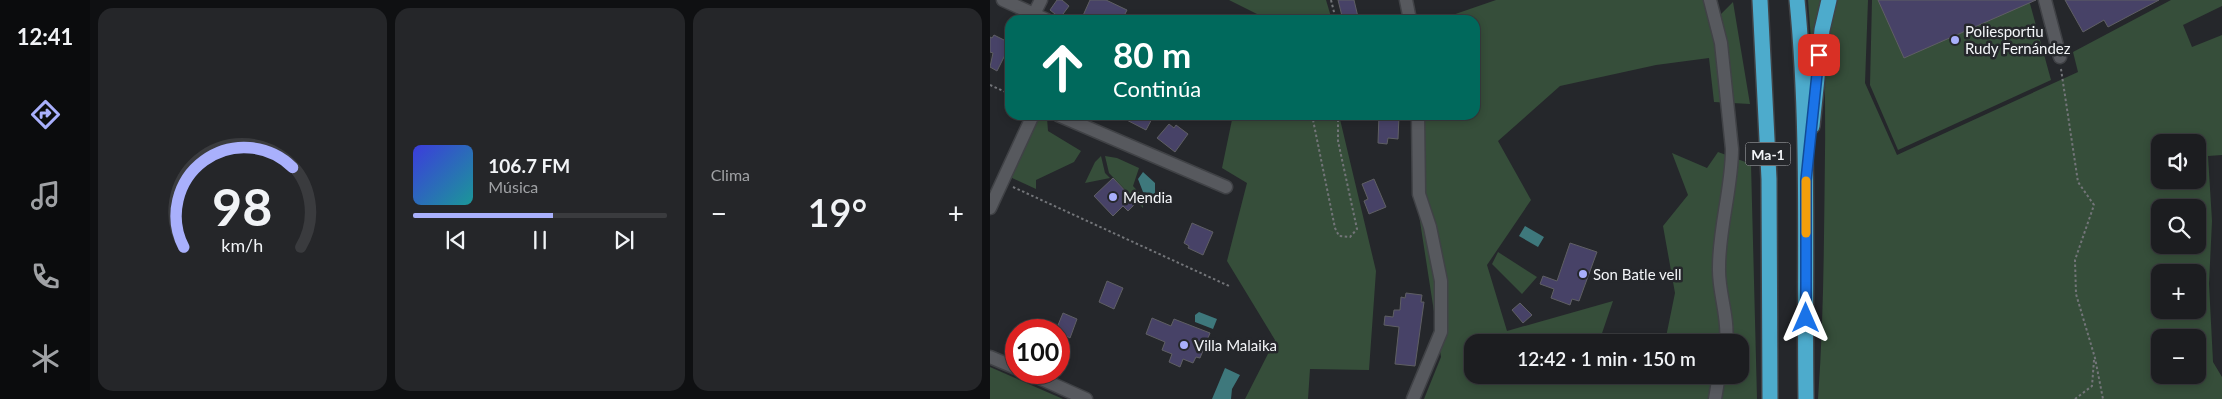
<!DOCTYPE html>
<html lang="es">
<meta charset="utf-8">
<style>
body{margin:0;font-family:Lato,sans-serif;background:#252629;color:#f1f3f6;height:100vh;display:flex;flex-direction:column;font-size:19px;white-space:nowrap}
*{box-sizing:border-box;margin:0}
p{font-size:16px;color:#a0a2a5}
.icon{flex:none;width:28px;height:28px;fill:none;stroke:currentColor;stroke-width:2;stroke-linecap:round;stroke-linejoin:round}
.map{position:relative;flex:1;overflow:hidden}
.panel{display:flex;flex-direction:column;gap:8px;padding:8px;background:#0f1012;width:900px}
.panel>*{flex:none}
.hud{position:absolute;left:15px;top:15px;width:475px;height:105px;border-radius:15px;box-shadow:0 2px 8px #0003,0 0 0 1px #3a3b3e;background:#00695c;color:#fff;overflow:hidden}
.tools{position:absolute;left:1161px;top:134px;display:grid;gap:10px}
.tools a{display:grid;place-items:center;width:55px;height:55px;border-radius:10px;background:#1c1d20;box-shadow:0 2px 8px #0003,0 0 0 1px #3a3b3e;font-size:25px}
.speed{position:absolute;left:15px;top:319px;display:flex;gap:10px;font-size:25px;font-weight:700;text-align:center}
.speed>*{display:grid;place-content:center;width:65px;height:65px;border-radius:50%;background:#1c1d20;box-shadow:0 2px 8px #0003,0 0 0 1px #3a3b3e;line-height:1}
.speed .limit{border:8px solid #d22;background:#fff;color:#111}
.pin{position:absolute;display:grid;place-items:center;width:42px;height:42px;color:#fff;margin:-21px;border-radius:10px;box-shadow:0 2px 8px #0006}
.me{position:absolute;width:55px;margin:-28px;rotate:0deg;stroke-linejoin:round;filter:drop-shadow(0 0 4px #0008)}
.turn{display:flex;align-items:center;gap:18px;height:105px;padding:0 25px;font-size:22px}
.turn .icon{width:65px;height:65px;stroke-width:2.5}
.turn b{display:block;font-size:35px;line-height:42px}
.big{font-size:38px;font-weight:600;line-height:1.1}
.panel .tile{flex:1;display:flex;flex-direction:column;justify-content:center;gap:8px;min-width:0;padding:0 18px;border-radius:15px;background:#252629}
.panel .dial{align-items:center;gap:0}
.dial svg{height:130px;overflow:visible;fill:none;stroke:#3a3b3e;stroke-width:7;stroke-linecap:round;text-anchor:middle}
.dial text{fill:#f1f3f6;stroke:none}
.song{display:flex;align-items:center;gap:15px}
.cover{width:60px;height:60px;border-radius:8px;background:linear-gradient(135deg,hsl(240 70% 55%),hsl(180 70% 35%))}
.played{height:5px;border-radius:2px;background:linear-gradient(90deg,#a9b0fc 55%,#3a3b3e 55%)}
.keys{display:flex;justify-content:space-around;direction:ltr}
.heat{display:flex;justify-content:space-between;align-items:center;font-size:28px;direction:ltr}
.panel .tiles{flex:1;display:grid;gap:8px;grid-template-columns:repeat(3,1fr)}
.trip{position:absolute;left:474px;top:334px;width:285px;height:50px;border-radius:15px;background:#1c1d20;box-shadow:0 2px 8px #0003,0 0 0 1px #3a3b3e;font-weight:600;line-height:50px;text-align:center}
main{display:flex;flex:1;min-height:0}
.menu{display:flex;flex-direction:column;width:90px;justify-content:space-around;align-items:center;background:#0b0c0d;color:#a0a2a5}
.menu .icon{width:35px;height:35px}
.menu .current{color:#a9b0fc}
.menu b{font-size:22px;color:#f1f3f6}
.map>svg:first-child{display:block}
.green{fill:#364e3a;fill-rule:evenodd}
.water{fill:#3e787c}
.building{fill:#474267;stroke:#5f5f64}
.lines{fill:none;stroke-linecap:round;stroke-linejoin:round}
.minor-casing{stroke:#404246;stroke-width:15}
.highway-casing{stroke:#404246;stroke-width:18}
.path{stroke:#737579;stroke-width:2;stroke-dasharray:2.5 2.5;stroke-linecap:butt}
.minor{stroke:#57595e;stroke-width:12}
.highway{stroke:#4dabcc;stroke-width:15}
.route-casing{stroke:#114b97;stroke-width:12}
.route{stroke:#1a73e8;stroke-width:9}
.slow{stroke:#f59e0b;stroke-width:9}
.poi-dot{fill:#a9b0fc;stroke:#25272b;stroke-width:2}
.labels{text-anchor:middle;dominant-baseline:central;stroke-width:5;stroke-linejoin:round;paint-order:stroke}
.shield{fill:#25272b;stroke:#b5b7ba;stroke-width:1}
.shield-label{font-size:14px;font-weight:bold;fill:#f3f5f8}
.poi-label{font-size:15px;fill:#f3f5f8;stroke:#25272b;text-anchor:start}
</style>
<main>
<nav class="menu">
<b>12:41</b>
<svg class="icon current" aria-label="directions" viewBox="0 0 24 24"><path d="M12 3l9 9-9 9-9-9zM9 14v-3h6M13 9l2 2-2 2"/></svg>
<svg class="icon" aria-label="music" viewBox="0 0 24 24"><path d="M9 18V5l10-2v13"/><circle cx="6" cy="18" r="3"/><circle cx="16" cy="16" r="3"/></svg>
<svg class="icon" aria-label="phone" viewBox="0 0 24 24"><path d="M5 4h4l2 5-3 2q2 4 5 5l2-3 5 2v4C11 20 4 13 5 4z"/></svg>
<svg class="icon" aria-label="climate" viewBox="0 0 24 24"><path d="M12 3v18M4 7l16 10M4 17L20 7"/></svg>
</nav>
<section class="panel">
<div class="tiles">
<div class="tile dial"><svg viewBox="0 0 100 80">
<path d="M14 69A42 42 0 1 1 86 69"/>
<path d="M14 69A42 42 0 0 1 81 20" stroke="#a9b0fc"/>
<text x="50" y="56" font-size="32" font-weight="700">98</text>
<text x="50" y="72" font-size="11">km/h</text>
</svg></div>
<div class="tile">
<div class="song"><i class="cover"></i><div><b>106.7 FM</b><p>Música</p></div></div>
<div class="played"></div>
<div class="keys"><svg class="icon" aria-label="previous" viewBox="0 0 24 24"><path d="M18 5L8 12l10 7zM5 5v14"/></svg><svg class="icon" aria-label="pause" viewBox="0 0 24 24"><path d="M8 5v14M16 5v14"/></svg><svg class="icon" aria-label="next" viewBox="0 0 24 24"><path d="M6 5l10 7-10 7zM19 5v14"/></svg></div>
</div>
<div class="tile"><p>Clima</p>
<div class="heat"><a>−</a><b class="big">19°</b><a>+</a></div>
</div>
</div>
</section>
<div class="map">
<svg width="1232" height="399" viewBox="0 0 1232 399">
<rect width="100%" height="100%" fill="#25272b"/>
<!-- green -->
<path class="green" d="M239,0H336L342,20H266L267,14Z
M506,0H717L730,15L743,2L760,104L724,102L719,58L666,65L570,86L508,141L541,200L497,265L517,331L623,301L609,342H482V375H750V342H675L685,293L673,226L698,195L682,153L717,168L728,152L761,164L767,399H434L451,357L425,189L421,115H485V20H448Z
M818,0H832L823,65Z
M848,0H878L875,83L907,155L1088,72L1083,52L1181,0H1232V6L1193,25L1202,47L1232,35V155L1218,156L1222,221L1219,284L1223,362L1232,377V399H828C834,316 834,234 835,151C836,108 831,39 848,0ZM1170,142H1208V180H1170ZM1170,208H1208V245H1170ZM1170,272H1208V310H1170ZM1170,338H1208V375H1170Z
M882,0H1039L1061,80L908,150L880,85Z
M49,115L57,118L58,131L91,151L84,162L46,180V189L20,177Z
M243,115H349L386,271L379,370L320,369L318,399H255L285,340L237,261L257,183L232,168Z
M111,156L115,173L120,178L95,183L105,162Z
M115,156L127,158L149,168L143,186L153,197V208L119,173Z
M508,252L547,277L532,294L502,264Z
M0,367L73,399H0Z"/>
<!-- water -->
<path class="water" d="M153,172L165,183V195L153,192L148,179Z
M535,226L554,237L548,247L529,236Z
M209,312L227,319L223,329L205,322V315Z
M235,368L250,375L242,389L241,399H222Z"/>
<!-- building -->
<path class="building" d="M67,0H72L79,6L70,18L60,10Z
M100,0H116L137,10L132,20H91Z
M348,0H364L368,17L363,18V20H353Z
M888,0H1046L914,58Z
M1075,0H1169L1118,27L1114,20L1093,32Z
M4,35L18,42L17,45L19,47L7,71L0,67L3,53L0,52V37L2,38Z
M127,115H164L156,130Z
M389,115L409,116L408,139L398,138L397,144L388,143Z
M179,124L184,128L186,125L198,134L185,152L167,138Z
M123,178L142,198L140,201L144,205L138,211L133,206L123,216L104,196Z
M384,179L396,207L379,214L374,201L378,199L372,184Z
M202,223L223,232L213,255L198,248L199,246L194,243Z
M580,243L607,252L589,301L582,299L580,305L561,298L564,289L550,284L553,276L567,281Z
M117,281L133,288L124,309L109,302Z
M416,293L432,295L431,302H434L425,366L405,364L409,327L394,325L395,316L403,317L404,310H410L411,297L415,298Z
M530,303L542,315L533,323L522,310Z
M73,313L87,319L80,338L66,330Z
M162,318L181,326L184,319L220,333L210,358L206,357L203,363L193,359L190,367L179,362L182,354L172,350L175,342L156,334Z"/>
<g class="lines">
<!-- minor casing -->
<g class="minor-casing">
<path id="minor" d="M13,0L57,20
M416,0L420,20
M720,0L731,43L742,149C742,188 729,227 729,267C728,292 739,317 736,342
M1055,0L1070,57
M44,14L51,0
M68,115L236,187
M0,208L43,115
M0,357L26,368
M36,372L96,399
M423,399L451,332V281L440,227L429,194L428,115
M725,399L729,375"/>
</g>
<!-- highway casing -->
<g class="highway-casing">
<path id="highway" d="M770,0L779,179L780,399
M807,0C820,133 814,266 816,399
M822,126L832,30L839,0"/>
</g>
<!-- path -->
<path class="path" d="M341,0L346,20
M1071,69L1088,182L1104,205L1085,260L1086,294L1105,358L1113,399
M0,85L20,94
M322,115L345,228L349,236L360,237L367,229L348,141V115
M23,187L239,286
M1085,399L1102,386L1104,360"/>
<!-- minor -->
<use href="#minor" class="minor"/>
<!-- highway -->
<use href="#highway" class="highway"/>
</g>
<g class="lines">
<!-- route casing -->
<g class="route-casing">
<path id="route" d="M816,318V180L829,55"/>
</g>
<!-- route -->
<use href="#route" class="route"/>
<!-- slow -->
<path class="slow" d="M816,233V181"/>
</g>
<!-- markers -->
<g class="poi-dot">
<circle cx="965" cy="40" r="5"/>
<circle cx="123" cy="197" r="5"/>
<circle cx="593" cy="274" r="5"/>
<circle cx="194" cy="345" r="5"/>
</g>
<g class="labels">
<!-- shield labels -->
<rect class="shield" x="755.5" y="142.5" width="45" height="23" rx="4"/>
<g class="shield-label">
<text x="778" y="154">Ma-1</text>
</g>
<!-- poi labels -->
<g class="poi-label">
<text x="975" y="31">Poliesportiu<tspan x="975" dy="17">Rudy Fernández</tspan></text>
<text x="133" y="197">Mendia</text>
<text x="603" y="274">Son Batle vell</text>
<text x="204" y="345">Villa Malaika</text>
</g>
</g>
</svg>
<div class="tools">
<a><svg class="icon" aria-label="sound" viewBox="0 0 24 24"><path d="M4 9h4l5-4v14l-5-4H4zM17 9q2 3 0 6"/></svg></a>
<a><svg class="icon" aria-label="search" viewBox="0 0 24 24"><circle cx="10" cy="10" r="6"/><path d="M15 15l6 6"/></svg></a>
<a>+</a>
<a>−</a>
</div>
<div class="speed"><div class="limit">100</div></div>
<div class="pin" style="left:829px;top:55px;background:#d93025"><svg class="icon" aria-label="arrive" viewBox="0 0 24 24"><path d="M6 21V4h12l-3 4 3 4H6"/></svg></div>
<svg class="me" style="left:816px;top:318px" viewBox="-20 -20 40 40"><path d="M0-17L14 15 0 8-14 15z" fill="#1a73e8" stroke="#fff" stroke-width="4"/></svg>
<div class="trip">12:42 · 1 min · 150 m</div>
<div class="hud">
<div class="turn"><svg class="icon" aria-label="ahead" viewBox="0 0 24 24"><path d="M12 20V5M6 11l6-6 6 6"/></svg><div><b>80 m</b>Continúa</div></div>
</div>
</div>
</main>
